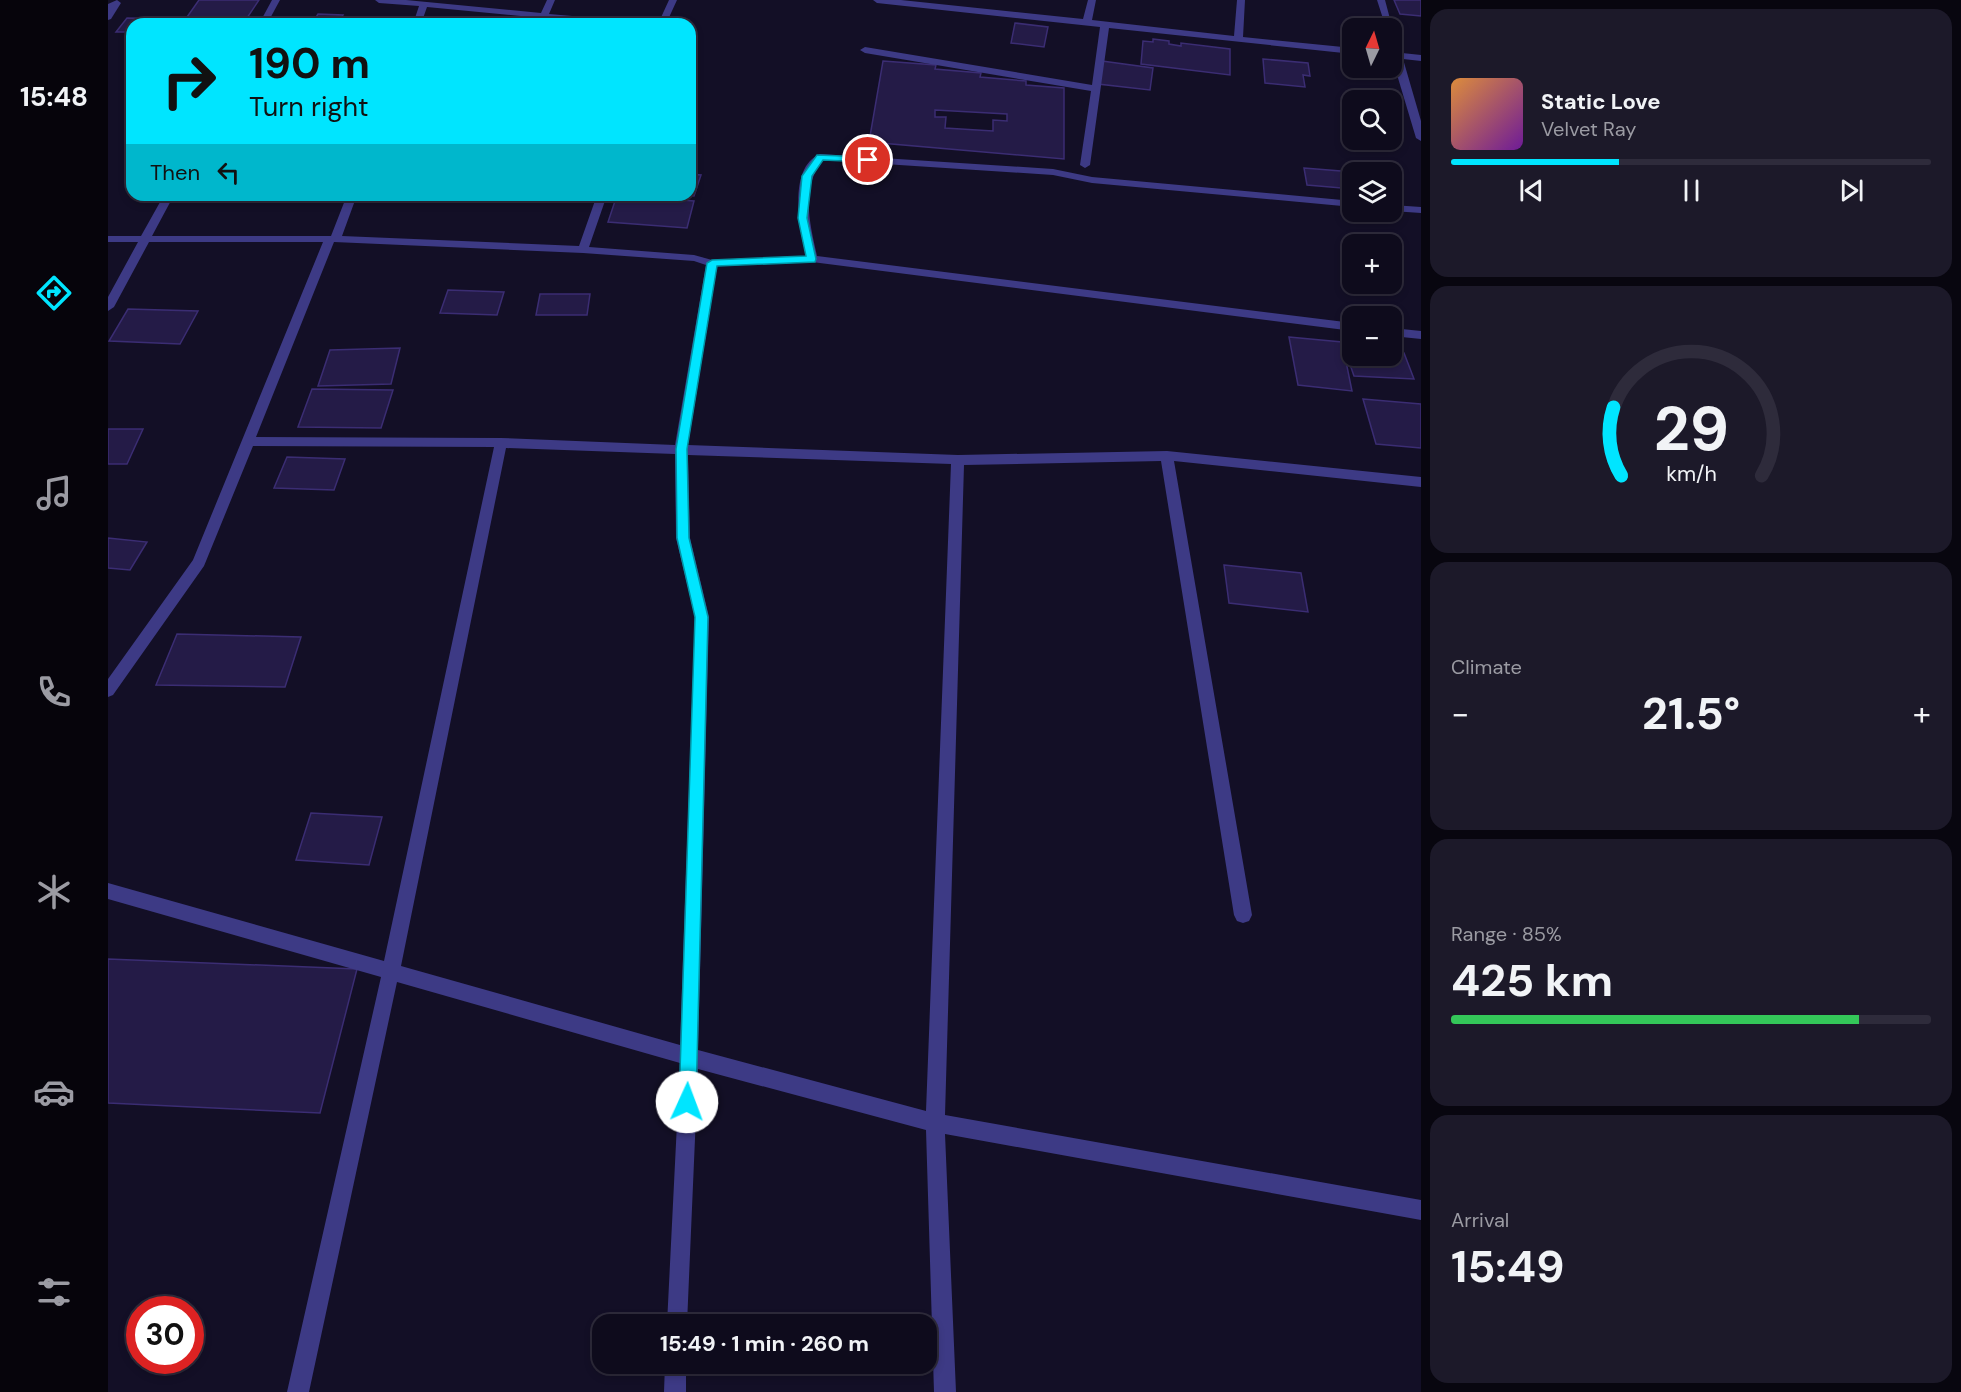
<!DOCTYPE html>
<meta charset="utf-8">
<style>
body{margin:0;font-family:"DM Sans",sans-serif;background:#1c1929;color:#f1f3f6;height:100vh;display:flex;flex-direction:column;font-size:22px;white-space:nowrap}
*{box-sizing:border-box;margin:0}
p{font-size:20px;color:#9b9ba3}
.icon{flex:none;width:33px;height:33px;fill:none;stroke:currentColor;stroke-width:2;stroke-linecap:round;stroke-linejoin:round}
.map{position:relative;flex:1;overflow:hidden}
.sheet{display:flex;flex-direction:column;gap:9px;padding:9px;background:#08060f;width:540px}
.sheet>*{flex:none}
.hud{position:absolute;left:18px;top:18px;width:570px;height:183px;border-radius:18px;box-shadow:0 3px 9px #0003,0 0 0 2px #2e2b3b;background:#00e5ff;color:#111;overflow:hidden}
.needle{width:39px;rotate:5deg}
.tools{position:absolute;left:1234px;top:18px;display:grid;gap:12px}
.tools a{display:grid;place-items:center;width:60px;height:60px;border-radius:12px;background:#0e0b1c;box-shadow:0 3px 9px #0003,0 0 0 2px #2e2b3b;font-size:30px}
.speed{position:absolute;left:18px;top:1296px;display:flex;gap:12px;font-size:30px;font-weight:700;text-align:center}
.speed>*{display:grid;place-content:center;width:78px;height:78px;border-radius:50%;background:#0e0b1c;box-shadow:0 3px 9px #0003,0 0 0 2px #2e2b3b;line-height:1}
.speed .limit{border:9px solid #d22;background:#fff;color:#111}
.pin{position:absolute;display:grid;place-items:center;width:51px;height:51px;color:#fff;margin:-26px;border:3px solid #fff;border-radius:50%;box-shadow:0 2px 6px #0007}
.me{position:absolute;width:66px;margin:-33px;rotate:2deg;stroke-linejoin:round;filter:drop-shadow(0 0 4px #0008)}
.turn{display:flex;align-items:center;gap:21px;height:126px;padding:0 24px;font-size:27px}
.turn .icon{width:78px;height:78px;stroke-width:2.5}
.turn b{display:block;font-size:42px;line-height:51px}
.then{display:flex;align-items:center;height:57px;padding:0 24px;background:#0003;gap:12px;font-size:22px}
.big{font-size:45px;font-weight:700;line-height:1.1}
.sheet .tile{flex:1;display:flex;flex-direction:column;justify-content:center;gap:9px;min-width:0;padding:0 21px;border-radius:18px;background:#1c1929}
.sheet .dial{align-items:center;gap:0}
.dial svg{height:156px;overflow:visible;fill:none;stroke:#2e2b3b;stroke-width:7;stroke-linecap:round;text-anchor:middle}
.dial text{fill:#f1f3f6;stroke:none}
.song{display:flex;align-items:center;gap:18px}
.cover{width:72px;height:72px;border-radius:9px;background:linear-gradient(135deg,hsl(30 70% 55%),hsl(280 70% 35%))}
.played{height:6px;border-radius:3px;background:linear-gradient(90deg,#00e5ff 35%,#2e2b3b 35%)}
.keys{display:flex;justify-content:space-around;direction:ltr}
.heat{display:flex;justify-content:space-between;align-items:center;font-size:33px;direction:ltr}
.charge{height:9px;border-radius:4px;background:linear-gradient(90deg,#34c759 85%,#2e2b3b 0)}
.trip{position:absolute;left:484px;top:1314px;width:345px;height:60px;border-radius:18px;background:#0e0b1c;box-shadow:0 3px 9px #0003,0 0 0 2px #2e2b3b;font-weight:700;line-height:60px;text-align:center}
main{display:flex;flex:1;min-height:0}
.tab-bar{display:flex;flex-direction:column;width:108px;justify-content:space-around;align-items:center;background:#06040b;color:#9b9ba3}
.tab-bar .icon{width:42px;height:42px}
.tab-bar .active{color:#00e5ff}
.tab-bar b{font-size:27px;color:#f1f3f6}
.map>svg:first-child{display:block}
.building{fill:#241b47;stroke:#3b2d73;stroke-width:1.5;fill-rule:evenodd}
.lines{fill:none;stroke-linecap:round;stroke-linejoin:round}
.street{fill:#3d3a85;fill-rule:evenodd}
.route{fill:#00e5ff;stroke:#0095a6;stroke-width:1.5}
</style>
<main>
<nav class="tab-bar">
<b>15:48</b>
<svg class="icon active" aria-label="directions" viewBox="0 0 24 24"><path d="M12 3l9 9-9 9-9-9zM9 14v-3h6M13 9l2 2-2 2"/></svg>
<svg class="icon" aria-label="music" viewBox="0 0 24 24"><path d="M9 18V5l10-2v13"/><circle cx="6" cy="18" r="3"/><circle cx="16" cy="16" r="3"/></svg>
<svg class="icon" aria-label="phone" viewBox="0 0 24 24"><path d="M5 4h4l2 5-3 2q2 4 5 5l2-3 5 2v4C11 20 4 13 5 4z"/></svg>
<svg class="icon" aria-label="climate" viewBox="0 0 24 24"><path d="M12 3v18M4 7l16 10M4 17L20 7"/></svg>
<svg class="icon" aria-label="car" viewBox="0 0 24 24"><path d="M5 17H2v-5l4-1 3-4h7l3 4 3 1v5h-3M9 17h6M6 11h13"/><circle cx="7" cy="17" r="2"/><circle cx="17" cy="17" r="2"/></svg>
<svg class="icon" aria-label="filters" viewBox="0 0 24 24"><path d="M4 7h16M4 17h16"/><circle cx="9" cy="7" r="2"/><circle cx="15" cy="17" r="2"/></svg>
</nav>
<div class="map">
<svg width="1313" height="1392" viewBox="0 0 1313 1392">
<rect width="100%" height="100%" fill="#130f26"/>
<!-- building -->
<path class="building" d="M91,0H151L139,18L79,17Z
M1286,0H1313V16L1292,14Z
M210,14L235,15L230,24H204Z
M19,18L72,19L68,24H24V32H8Z
M236,20L283,22L282,24H234Z
M383,21L421,22L420,24H381Z
M907,23L940,27L936,47L903,43Z
M1045,39L1061,41V44L1073,46V43L1122,49V75L1033,64L1035,41L1045,42Z
M1155,59L1200,63L1202,76L1195,75L1197,87L1157,83Z
M775,61L828,65L827,69L873,73L872,77L918,81V85L956,88V159L761,142ZM827,110L899,114V121L885,120V131L837,128L838,117H827Z
M994,61L1045,68L1042,90L990,84Z
M1196,168L1245,172V189L1199,185Z
M582,174L593,175L586,196L575,195H582Z
M509,195L586,201L579,228L500,222Z
M340,290L396,292L389,315L332,313Z
M432,294H482L479,315H428Z
M20,309L90,311L72,344L1,341Z
M1181,337L1234,342L1244,391L1190,385Z
M292,348L283,384L210,386L222,350Z
M1237,350H1245V356H1284V352L1296,353L1306,379L1246,376Z
M204,389L285,390L273,428L190,427Z
M1255,399L1313,404V448L1268,444Z
M0,429H35L19,464H0Z
M179,457L237,459L226,490L166,488Z
M0,538L39,542L22,570L0,568Z
M1116,565L1193,573L1200,612L1121,603Z
M69,634L193,637L177,687L48,685Z
M203,813L274,817L261,865L188,860Z
M0,959L249,969L212,1113L0,1103Z"/>
<g class="lines">
<!-- street -->
<path class="street" d="M9,0L13,3L3,19L0,20V4Z
M164,0H172L159,24H151Z
M267,0H298L433,13L439,0H447L441,14L522,21L526,24H494L319,7L313,24H305L311,6L271,3Z
M561,0H569L558,24H550Z
M765,0H793L975,19L980,0H988L984,20L1126,36L1129,0H1137L1135,37L1245,48V54L1001,28L982,165L977,168L972,165L983,91L757,53L752,50L757,47L984,85L992,27L769,3Z
M1269,0H1277L1285,30L1278,28Z
M1284,32L1288,35L1294,53L1313,55V61L1295,59L1313,121V141L1308,138L1284,58Z
M712,154L945,169L984,177L1245,201V207L984,183L945,175L715,160C692,188 702,224 709,256L1245,323V331L704,262L609,266L580,445L850,455L1059,451L1313,477V487L1066,461L1144,915L1141,921L1135,923L1129,921L1126,915L1053,461L856,465L837,1115L1313,1200V1220L837,1134L848,1392H826L818,1130L590,1069L579,1324H559L572,1063L289,982L201,1392H179L273,977L0,899V883L276,961L386,447L145,446L96,566L5,695L0,697V679L85,560L215,242H41L6,307L0,311V297L30,242H0V236H33L56,195H66L44,236H223L239,195H249L234,236L471,246L489,195H499L481,247L586,255L604,260L698,256C692,230 679,168 712,154ZM226,242L475,253L586,261L598,265L567,445L393,438L148,437ZM398,448L567,454L568,538L587,617L572,1045L293,966ZM580,455L843,464L818,1111L590,1050L601,617L582,538Z
M1284,205L1313,207V213L1284,211Z
M1284,328L1313,331V339L1284,336Z
M557,1364H578V1392H556Z"/>
</g>
<!-- route -->
<path class="route" d="M709,155L760,157L765,160L760,162L715,160L704,176L699,218L708,259L707,262L609,266L579,449L581,538L600,617L588,1102L585,1108L579,1110L573,1108L571,1102L587,617L569,538L568,449L599,263L604,260L698,256L690,218L694,176Z"/>
</svg>
<div class="tools">
<a><svg class="needle" viewBox="-14 -14 28 28"><path d="M0-13l5 13h-10z" fill="#e53935"/><path d="M0 13l5-13h-10z" fill="#9b9ba3"/></svg></a>
<a><svg class="icon" aria-label="search" viewBox="0 0 24 24"><circle cx="10" cy="10" r="6"/><path d="M15 15l6 6"/></svg></a>
<a><svg class="icon" aria-label="layers" viewBox="0 0 24 24"><path d="M12 4l9 5-9 5-9-5zM3 14l9 5 9-5"/></svg></a>
<a>+</a>
<a>−</a>
</div>
<div class="speed"><div class="limit">30</div></div>
<div class="pin" style="left:760px;top:160px;background:#d93025"><svg class="icon" aria-label="arrive" viewBox="0 0 24 24"><path d="M6 21V4h12l-3 4 3 4H6"/></svg></div>
<svg class="me" style="left:579px;top:1102px" viewBox="-20 -20 40 40"><circle r="19" fill="#fff"/><path d="M0-13L10 11 0 6-10 11z" fill="#00e5ff"/></svg>
<div class="trip">15:49 · 1 min · 260 m</div>
<div class="hud">
<div class="turn"><svg class="icon" aria-label="right" viewBox="0 0 24 24"><path d="M7 20v-9h11M14 6l5 5-5 5"/></svg><div><b>190 m</b>Turn right</div></div>
<div class="then">Then<svg class="icon" aria-label="left" viewBox="0 0 24 24"><path d="M17 20v-9H6M10 6l-5 5 5 5"/></svg></div>
</div>
</div>
<section class="sheet">
<div class="tile">
<div class="song"><i class="cover"></i><div><b>Static Love</b><p>Velvet Ray</p></div></div>
<div class="played"></div>
<div class="keys"><svg class="icon" aria-label="previous" viewBox="0 0 24 24"><path d="M18 5L8 12l10 7zM5 5v14"/></svg><svg class="icon" aria-label="pause" viewBox="0 0 24 24"><path d="M8 5v14M16 5v14"/></svg><svg class="icon" aria-label="next" viewBox="0 0 24 24"><path d="M6 5l10 7-10 7zM19 5v14"/></svg></div>
</div>
<div class="tile dial"><svg viewBox="0 0 100 80">
<path d="M14 69A42 42 0 1 1 86 69"/>
<path d="M14 69A42 42 0 0 1 10 34" stroke="#00e5ff"/>
<text x="50" y="56" font-size="32" font-weight="700">29</text>
<text x="50" y="72" font-size="11">km/h</text>
</svg></div>
<div class="tile"><p>Climate</p>
<div class="heat"><a>−</a><b class="big">21.5°</b><a>+</a></div>
</div>
<div class="tile"><p>Range · 85%</p><b class="big">425 km</b><div class="charge"></div></div>
<div class="tile"><p>Arrival</p><b class="big">15:49</b></div>
</section>
</main>
